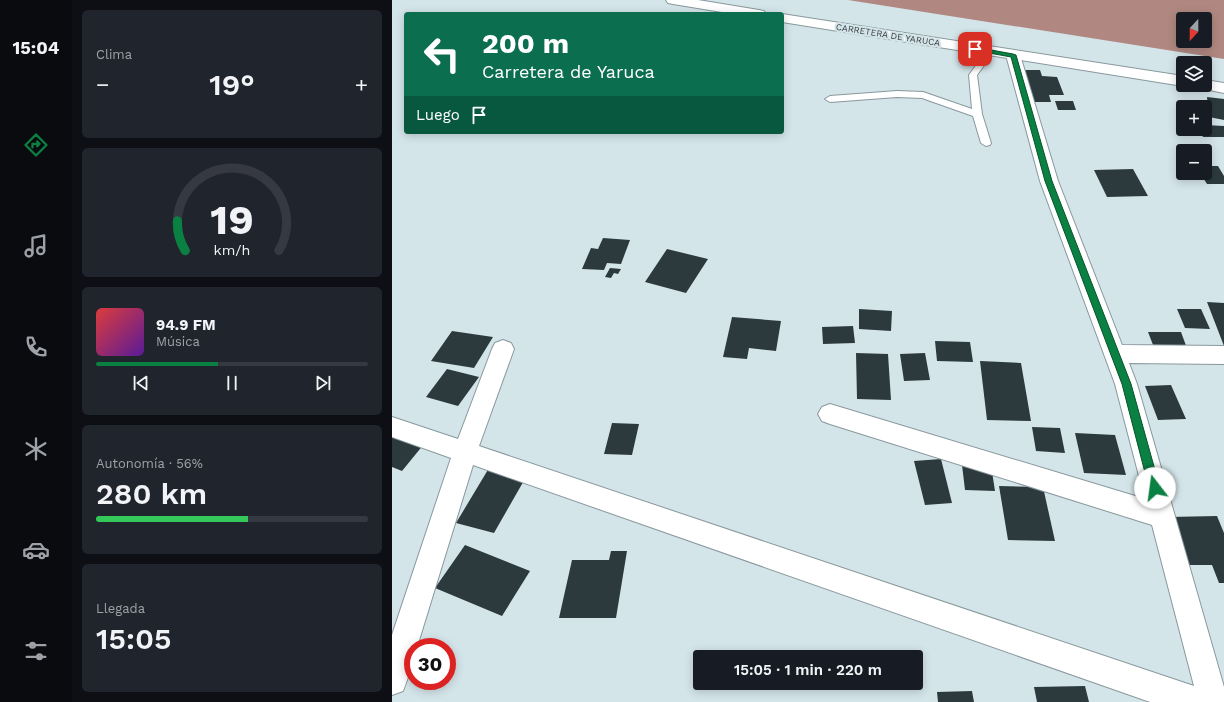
<!DOCTYPE html>
<html lang="es">
<meta charset="utf-8">
<style>
body{margin:0;font-family:"Work Sans",sans-serif;background:#20242c;color:#f1f3f6;height:100vh;display:flex;flex-direction:column;font-size:15px;white-space:nowrap}
*{box-sizing:border-box;margin:0}
p{font-size:13px;color:#9ea1a6}
.icon{flex:none;width:22px;height:22px;fill:none;stroke:currentColor;stroke-width:2;stroke-linecap:round;stroke-linejoin:round}
.map{position:relative;flex:1;overflow:hidden}
.side{display:flex;flex-direction:column;gap:10px;padding:10px;background:#0d0f14;width:320px}
.side>*{flex:none}
.top-card{position:absolute;left:12px;top:12px;width:380px;height:122px;border-radius:4px;box-shadow:0 2px 10px #0003;background:#0b6e4f;color:#fff;overflow:hidden}
.needle{width:26px;rotate:201deg}
.tools{position:absolute;left:784px;top:12px;display:grid;gap:8px}
.tools a{display:grid;place-items:center;width:36px;height:36px;border-radius:4px;background:#171b24;box-shadow:0 2px 10px #0003;font-size:20px}
.speed{position:absolute;left:12px;top:638px;display:flex;gap:8px;font-size:20px;font-weight:700;text-align:center}
.speed>*{display:grid;place-content:center;width:52px;height:52px;border-radius:50%;background:#171b24;box-shadow:0 2px 10px #0003;line-height:1}
.speed .limit{border:6px solid #d22;background:#fff;color:#111}
.pin{position:absolute;display:grid;place-items:center;width:34px;height:34px;color:#fff;margin:-17px;border-radius:8px;box-shadow:0 2px 6px #0006}
.me{position:absolute;width:44px;margin:-22px;rotate:345deg;stroke-linejoin:round;filter:drop-shadow(0 0 3px #0008)}
.turn{display:flex;align-items:center;gap:14px;height:84px;padding:0 12px;font-size:18px}
.turn .icon{width:52px;height:52px;stroke-width:2.5}
.turn b{display:block;font-size:28px;line-height:34px}
.then{display:flex;align-items:center;height:38px;padding:0 12px;background:#0003;gap:8px;font-size:15px}
.big{font-size:30px;font-weight:600;line-height:1.1}
.side .widget{flex:1;display:flex;flex-direction:column;justify-content:center;gap:6px;min-width:0;padding:0 14px;border-radius:6px;background:#20242c}
.side .dial{align-items:center;gap:0}
.dial svg{height:104px;overflow:visible;fill:none;stroke:#363941;stroke-width:7;stroke-linecap:round;text-anchor:middle}
.dial text{fill:#f1f3f6;stroke:none}
.song{display:flex;align-items:center;gap:12px}
.cover{width:48px;height:48px;border-radius:6px;background:linear-gradient(135deg,hsl(0 70% 55%),hsl(270 70% 35%))}
.played{height:4px;border-radius:2px;background:linear-gradient(90deg,#0b8043 45%,#363941 45%)}
.keys{display:flex;justify-content:space-around;direction:ltr}
.heat{display:flex;justify-content:space-between;align-items:center;font-size:22px;direction:ltr}
.charge{height:6px;border-radius:3px;background:linear-gradient(90deg,#34c759 56%,#363941 0)}
.trip{position:absolute;left:301px;top:650px;width:230px;height:40px;border-radius:4px;background:#171b24;box-shadow:0 2px 10px #0003;font-weight:600;line-height:40px;text-align:center}
main{display:flex;flex:1;min-height:0}
.tab-bar{display:flex;flex-direction:column;width:72px;justify-content:space-around;align-items:center;background:#090b0e;color:#9ea1a6}
.tab-bar .icon{width:28px;height:28px}
.tab-bar .on{color:#0b8043}
.tab-bar b{font-size:18px;color:#f1f3f6}
.map>svg:first-child{display:block}
.water{fill:#b08881;fill-rule:evenodd}
.building{fill:#2c3a3e}
.lines{fill:none;stroke-linecap:round;stroke-linejoin:round}
.service-casing{stroke:#88989d;stroke-width:2}
.minor-casing{stroke:#88989d;stroke-width:2}
.tertiary-casing{stroke:#88989d;stroke-width:2}
.service{fill:#fff;fill-rule:evenodd}
.minor{fill:#fff;fill-rule:evenodd}
.tertiary{fill:#fff;fill-rule:evenodd}
.route{fill:#0b8043;stroke:#07532c}
.labels{text-anchor:middle;dominant-baseline:central;stroke-width:4;stroke-linejoin:round;paint-order:stroke}
.far-street-label{font-size:9px;fill:#363c3e;stroke:#d4e5ea}
</style>
<main>
<nav class="tab-bar">
<b>15:04</b>
<svg class="icon on" aria-label="directions" viewBox="0 0 24 24"><path d="M12 3l9 9-9 9-9-9zM9 14v-3h6M13 9l2 2-2 2"/></svg>
<svg class="icon" aria-label="music" viewBox="0 0 24 24"><path d="M9 18V5l10-2v13"/><circle cx="6" cy="18" r="3"/><circle cx="16" cy="16" r="3"/></svg>
<svg class="icon" aria-label="phone" viewBox="0 0 24 24"><path d="M5 4h4l2 5-3 2q2 4 5 5l2-3 5 2v4C11 20 4 13 5 4z"/></svg>
<svg class="icon" aria-label="climate" viewBox="0 0 24 24"><path d="M12 3v18M4 7l16 10M4 17L20 7"/></svg>
<svg class="icon" aria-label="car" viewBox="0 0 24 24"><path d="M5 17H2v-5l4-1 3-4h7l3 4 3 1v5h-3M9 17h6M6 11h13"/><circle cx="7" cy="17" r="2"/><circle cx="17" cy="17" r="2"/></svg>
<svg class="icon" aria-label="filters" viewBox="0 0 24 24"><path d="M4 7h16M4 17h16"/><circle cx="9" cy="7" r="2"/><circle cx="15" cy="17" r="2"/></svg>
</nav>
<section class="side">
<div class="widget"><p>Clima</p>
<div class="heat"><a>−</a><b class="big">19°</b><a>+</a></div>
</div>
<div class="widget dial"><svg viewBox="0 0 100 80">
<path d="M14 69A42 42 0 1 1 86 69"/>
<path d="M14 69A42 42 0 0 1 8 46" stroke="#0b8043"/>
<text x="50" y="56" font-size="32" font-weight="700">19</text>
<text x="50" y="72" font-size="11">km/h</text>
</svg></div>
<div class="widget">
<div class="song"><i class="cover"></i><div><b>94.9 FM</b><p>Música</p></div></div>
<div class="played"></div>
<div class="keys"><svg class="icon" aria-label="previous" viewBox="0 0 24 24"><path d="M18 5L8 12l10 7zM5 5v14"/></svg><svg class="icon" aria-label="pause" viewBox="0 0 24 24"><path d="M8 5v14M16 5v14"/></svg><svg class="icon" aria-label="next" viewBox="0 0 24 24"><path d="M6 5l10 7-10 7zM19 5v14"/></svg></div>
</div>
<div class="widget"><p>Autonomía · 56%</p><b class="big">280 km</b><div class="charge"></div></div>
<div class="widget"><p>Llegada</p><b class="big">15:05</b></div>
</section>
<div class="map">
<svg width="832" height="702" viewBox="0 0 832 702">
<rect width="100%" height="100%" fill="#d4e5ea"/>
<!-- water -->
<path class="water" d="M456,0H832V59ZM791,19H813V41H791Z"/>
<!-- building -->
<path class="building" d="M628,70H648L650,76L665,77L672,95H657L659,102H637Z
M815,97L832,99V120L817,117Z
M663,101H681L684,110H666Z
M813,125L832,126V137H811L807,129H813Z
M813,166H826L832,176V184H815L808,173H813Z
M741,169L756,196L715,197L702,170Z
M211,238L238,240L229,264L215,263L212,270L190,269L199,248L206,249Z
M275,249L316,259L294,293L253,282Z
M218,268L229,269L226,274L222,273L219,278L213,277Z
M815,302L832,303V346Z
M467,309L500,311L499,331L467,329Z
M785,309H809L818,329L793,328Z
M340,317L389,321L384,351L357,348L355,359L331,357Z
M461,326L463,343L431,344L430,327Z
M60,331L101,337L82,368L39,361Z
M756,332H789L796,351L763,350Z
M543,341L578,342L581,362L545,361Z
M464,353L496,354L499,400L465,399Z
M533,353L538,380L512,381L508,354Z
M588,361L629,363L639,421L595,420Z
M55,369L87,377L66,406L34,397Z
M779,385L794,419L766,420L753,386Z
M220,423L247,424L240,455L212,454Z
M640,427L668,428L673,453L644,451Z
M0,433L32,444L10,471L0,467Z
M683,433L723,435L734,475L692,473Z
M549,459L560,503L533,505L522,461Z
M570,465H599L603,491L573,490Z
M97,468L134,477L102,533L64,523Z
M607,486L651,487L663,541L616,540Z
M825,516L832,533V583H827L820,565H794L776,517Z
M73,545L138,571L110,616L43,588Z
M219,551H235L224,618H167L180,560H217Z
M693,686L697,702H645L642,687Z
M580,691L582,702H546L545,692Z"/>
<g class="lines">
<!-- service casing -->
<g class="service-casing">
<path id="service" d="M598,49L602,52L585,75L590,114L599,143L598,145L594,146L589,143L581,116L530,98L505,97L438,102L433,99L438,96L505,91L531,92L580,109L577,75L595,50Z"/>
</g>
<!-- minor casing -->
<g class="minor-casing">
<path id="minor" d="M621,51L626,52L628,55L666,181L730,345L832,346V364L737,363L745,384L832,687V702H758L81,465L25,647H21C21,663 17,676 11,691L0,695V635L59,458L0,437V417L66,439L100,349L103,343L111,340L119,343L122,349L87,446L802,686L760,525L438,424L430,421L426,414L430,407L438,404L753,499L723,384L648,181L614,55L616,52Z"/>
</g>
<!-- tertiary casing -->
<g class="tertiary-casing">
<path id="tertiary" d="M274,0H306L367,10L372,11L374,14H342L281,4L276,3Z
M390,14L791,76V85H793L791,86L390,22Z
M813,80L832,83V93L808,88L805,85H813Z"/>
</g>
<!-- service -->
<use href="#service" class="service"/>
<!-- minor -->
<use href="#minor" class="minor"/>
<!-- tertiary -->
<use href="#tertiary" class="tertiary"/>
</g>
<!-- route -->
<path class="route" d="M583,47L621,54L624,55L660,181L739,384L768,488L766,491L763,492L759,491L757,488L730,384L653,181L619,57L581,50L580,49Z"/>
<g class="labels">
<!-- far-street labels -->
<g class="far-street-label">
<text transform="translate(496 35) rotate(9)">CARRETERA DE YARUCA</text>
</g>
</g>
</svg>
<div class="tools">
<a><svg class="needle" viewBox="-14 -14 28 28"><path d="M0-13l5 13h-10z" fill="#e53935"/><path d="M0 13l5-13h-10z" fill="#9ea1a6"/></svg></a>
<a><svg class="icon" aria-label="layers" viewBox="0 0 24 24"><path d="M12 4l9 5-9 5-9-5zM3 14l9 5 9-5"/></svg></a>
<a>+</a>
<a>−</a>
</div>
<div class="speed"><div class="limit">30</div></div>
<div class="pin" style="left:583px;top:49px;background:#d93025"><svg class="icon" aria-label="arrive" viewBox="0 0 24 24"><path d="M6 21V4h12l-3 4 3 4H6"/></svg></div>
<svg class="me" style="left:763px;top:488px" viewBox="-20 -20 40 40"><circle r="19" fill="#fff"/><path d="M0-13L10 11 0 6-10 11z" fill="#0b8043"/></svg>
<div class="trip">15:05 · 1 min · 220 m</div>
<div class="top-card">
<div class="turn"><svg class="icon" aria-label="left" viewBox="0 0 24 24"><path d="M17 20v-9H6M10 6l-5 5 5 5"/></svg><div><b>200 m</b>Carretera de Yaruca</div></div>
<div class="then">Luego<svg class="icon" aria-label="arrive" viewBox="0 0 24 24"><path d="M6 21V4h12l-3 4 3 4H6"/></svg></div>
</div>
</div>
</main>
